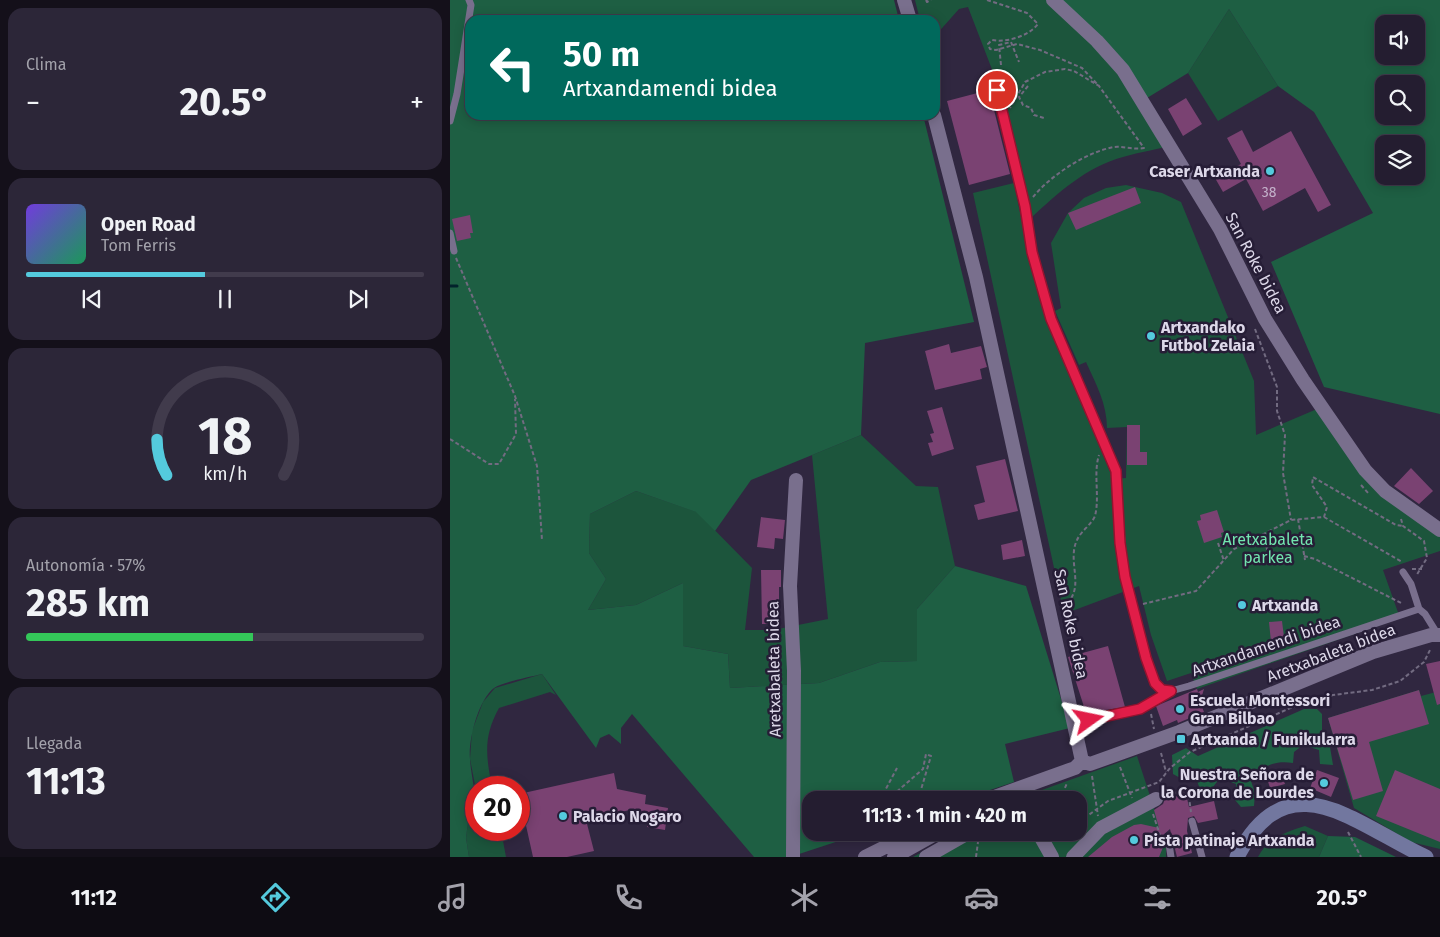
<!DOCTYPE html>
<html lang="es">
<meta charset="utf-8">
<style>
body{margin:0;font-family:"Fira Sans",sans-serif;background:#2c2638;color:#f1f3f6;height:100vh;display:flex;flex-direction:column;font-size:19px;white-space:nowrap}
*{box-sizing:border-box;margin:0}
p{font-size:16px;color:#a3a2ab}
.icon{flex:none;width:28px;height:28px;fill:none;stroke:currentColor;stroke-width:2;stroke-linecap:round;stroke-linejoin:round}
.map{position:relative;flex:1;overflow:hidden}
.drawer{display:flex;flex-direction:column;gap:8px;padding:8px;background:#14101a;width:450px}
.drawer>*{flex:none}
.guide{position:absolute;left:15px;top:15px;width:475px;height:105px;border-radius:15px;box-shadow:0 2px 12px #0003,0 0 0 1px #413b4c;background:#00695c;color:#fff;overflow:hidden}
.tools{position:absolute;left:925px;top:15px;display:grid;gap:10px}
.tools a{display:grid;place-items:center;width:50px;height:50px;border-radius:10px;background:#241d30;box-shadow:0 2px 12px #0003,0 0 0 1px #413b4c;font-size:25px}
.speed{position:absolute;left:15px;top:776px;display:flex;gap:10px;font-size:25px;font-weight:700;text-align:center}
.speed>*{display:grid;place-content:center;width:65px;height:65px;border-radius:50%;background:#241d30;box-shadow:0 2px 12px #0003,0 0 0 1px #413b4c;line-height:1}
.speed .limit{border:8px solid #d22;background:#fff;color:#111}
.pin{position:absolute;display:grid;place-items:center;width:42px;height:42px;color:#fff;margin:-21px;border:2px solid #fff;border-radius:50%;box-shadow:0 1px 5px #0007}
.me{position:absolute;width:55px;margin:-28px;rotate:78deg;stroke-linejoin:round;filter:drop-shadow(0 0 4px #0008)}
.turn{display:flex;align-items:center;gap:18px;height:105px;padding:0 15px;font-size:22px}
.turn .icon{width:65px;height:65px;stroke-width:2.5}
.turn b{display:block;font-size:35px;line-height:42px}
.big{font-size:38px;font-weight:700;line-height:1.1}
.drawer .tile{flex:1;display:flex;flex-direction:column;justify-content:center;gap:8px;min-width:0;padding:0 18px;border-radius:15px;background:#2c2638}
.drawer .dial{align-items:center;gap:0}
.dial svg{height:130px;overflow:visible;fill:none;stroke:#413b4c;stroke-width:7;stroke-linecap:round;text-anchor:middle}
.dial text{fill:#f1f3f6;stroke:none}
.song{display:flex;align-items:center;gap:15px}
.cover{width:60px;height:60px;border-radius:8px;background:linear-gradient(135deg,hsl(260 70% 55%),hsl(150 70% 35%))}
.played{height:5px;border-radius:2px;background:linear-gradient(90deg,#54cadd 45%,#413b4c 45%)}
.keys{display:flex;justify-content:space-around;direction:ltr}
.heat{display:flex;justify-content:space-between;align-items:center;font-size:28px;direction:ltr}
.charge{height:8px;border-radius:4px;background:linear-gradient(90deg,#34c759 57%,#413b4c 0)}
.trip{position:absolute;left:352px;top:791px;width:285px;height:50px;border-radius:15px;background:#241d30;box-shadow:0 2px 12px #0003,0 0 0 1px #413b4c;font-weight:700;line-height:50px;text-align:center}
.tab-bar{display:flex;height:80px;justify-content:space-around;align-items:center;background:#0e0c13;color:#a3a2ab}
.tab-bar .icon{width:35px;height:35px}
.tab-bar .active{color:#54cadd}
.tab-bar b{font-size:22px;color:#f1f3f6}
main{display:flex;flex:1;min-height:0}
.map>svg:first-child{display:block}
.green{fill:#1c553c}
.forest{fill:#1e5f43;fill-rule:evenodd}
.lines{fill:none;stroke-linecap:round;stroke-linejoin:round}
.stream{stroke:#02222b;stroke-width:3}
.building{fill:#7a4272}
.path{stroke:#726b81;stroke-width:2;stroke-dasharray:4 2.5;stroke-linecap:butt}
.lane{stroke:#796f8d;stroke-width:7}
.street{stroke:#796f8d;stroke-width:14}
.secondary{stroke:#72779f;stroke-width:15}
.route-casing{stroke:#92132f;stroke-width:12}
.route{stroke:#e11d48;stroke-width:9}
.poi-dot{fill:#54cadd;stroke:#261d36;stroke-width:2}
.labels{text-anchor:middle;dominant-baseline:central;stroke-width:5;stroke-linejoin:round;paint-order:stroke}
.number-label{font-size:14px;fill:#c4b2cb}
.poi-label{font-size:16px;font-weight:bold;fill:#ddd8e9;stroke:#261d36;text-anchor:start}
.street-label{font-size:16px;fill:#ddd8e9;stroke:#261d36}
.park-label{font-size:16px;fill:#72e5af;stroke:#261d36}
</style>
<main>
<section class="drawer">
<div class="tile"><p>Clima</p>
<div class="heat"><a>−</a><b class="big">20.5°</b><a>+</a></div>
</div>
<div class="tile">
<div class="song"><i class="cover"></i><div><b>Open Road</b><p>Tom Ferris</p></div></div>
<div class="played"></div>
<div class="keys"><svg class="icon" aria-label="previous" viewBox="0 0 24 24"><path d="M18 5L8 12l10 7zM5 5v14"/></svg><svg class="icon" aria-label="pause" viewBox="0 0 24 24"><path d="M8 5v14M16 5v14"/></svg><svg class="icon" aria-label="next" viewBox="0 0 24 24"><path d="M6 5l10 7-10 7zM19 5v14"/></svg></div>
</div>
<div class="tile dial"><svg viewBox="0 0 100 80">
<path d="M14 69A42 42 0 1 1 86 69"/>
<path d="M14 69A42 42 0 0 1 8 47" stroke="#54cadd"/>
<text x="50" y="56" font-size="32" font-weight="700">18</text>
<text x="50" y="72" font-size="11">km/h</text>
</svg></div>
<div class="tile"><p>Autonomía · 57%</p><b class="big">285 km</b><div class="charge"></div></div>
<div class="tile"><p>Llegada</p><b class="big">11:13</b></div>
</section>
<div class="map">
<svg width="990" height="857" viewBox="0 0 990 857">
<rect width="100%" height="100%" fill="#302740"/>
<!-- green -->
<path class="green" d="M465,0H611L725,145C708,149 690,152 673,157C636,167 608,193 581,218L543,72L518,7L509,9L485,36V20H470Z
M779,9L828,86L768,121L738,73Z
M564,183L579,256L600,325L663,479L676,478L677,427L657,428C657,404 646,384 636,362L629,365L605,311L611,308L601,243L618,213L634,198L656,188L676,185L712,193L731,202L804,381L806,435L867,409L925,487L990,535V551L933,570L950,618L747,689L741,673L717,681L701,635L689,586L614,614L523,193Z
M411,435L466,486L488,487L505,566L467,609V661L430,662L369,683L280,688L278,654L233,646V583L186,605L138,610L156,579L139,553L140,514L186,491L247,512L302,568L295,630H323L378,619L362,455Z
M92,674L106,695L100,692L49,708C33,737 36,756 42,787L26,788V790L20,759L22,731L33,702L45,688Z
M969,690L971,696L990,691V849L961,842L904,808L878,718Z
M687,756L716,845V857H463L507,833L629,832V800H564Z
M26,809V830H51L56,857H19L16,838L19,815Z
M855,826L878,836L869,857H808C818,838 836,832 855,826Z"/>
<!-- forest -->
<path class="forest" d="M0,0H444L449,20H20V115H473L524,322L415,343L411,435L301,480L265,531L246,512L186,491L140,514L139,553L156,579L138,610L186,605L233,583V646L278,654L280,688L369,683L430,662L467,661V609L505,566L576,586L620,728L555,744L564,782L510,800H361V832L413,833L340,857H304L182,714L171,728V744L159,734L150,738L146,748L92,674C80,677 53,682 44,688C28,700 18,741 20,759C21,776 26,792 26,809L19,815L16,838L19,857H0Z
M611,0H990V414L874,387L821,262L923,213L864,112L828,86L779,9L738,73L697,98ZM934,24H966V56H934ZM934,84H966V116H934ZM934,144H966V176H934Z
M854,709H867L872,714V734L880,747L883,765L870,764L869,750L853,745L844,752L843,763C824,760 812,766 801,781L805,793L804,806L791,807L785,800L786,784L770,778L763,787L751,792L747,781L732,779L723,774L722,755L736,748L748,756Z
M878,836L905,837L946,857H869Z"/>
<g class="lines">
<!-- stream -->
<path class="stream" d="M0,286H7"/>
</g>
<!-- building -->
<path class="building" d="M539,90L560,174L519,185L497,101Z
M736,98L752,124L733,136L718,109Z
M792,130L803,152L841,131L881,205L868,212L855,188L813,211L796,179L773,192L765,178L791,164L777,138Z
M685,187L691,203L626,230L618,213Z
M20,215L23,233H20L21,238L7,241L2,219Z
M499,344L501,353L531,346L537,367L530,369L532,379L485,390L475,351Z
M492,407L504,449L482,456L478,443L483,442L480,434L484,433L477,411Z
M677,425H690V452H697V465H677Z
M555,459L568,511L528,520L524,505L535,502L526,466Z
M961,468L983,491L969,504L944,486Z
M767,510L774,532L771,533L772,537L754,543L747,521L751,520L750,515Z
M311,517L335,520L333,539L325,538L324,549L307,547Z
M572,540L575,556L553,560L551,545Z
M311,570H331V587H329V618H321V624H312Z
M832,621L834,637L821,642L819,622Z
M658,646L675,707L636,713L618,657Z
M990,661V704L987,705L976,664Z
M747,689L748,692L754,689L750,702L754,712L728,723L727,720L713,726L706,706Z
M969,690L979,724L919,742L933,791L903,800L878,718Z
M831,770L835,784L820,788L816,775Z
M867,770L889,778L881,797L860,788Z
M945,770L990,789V842L926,816Z
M164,773L167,789L196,795L195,804L218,808L215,830L197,827L199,815H185L184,809L136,820L144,851L117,857H83L69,794Z
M736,794L739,807L764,801L768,819L748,823L744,816L738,818L737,831L742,853L727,857L720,829L713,835L714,845L709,857H638L662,837L684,825L691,824L709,828L704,810L713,804L715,799Z"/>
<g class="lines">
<!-- path -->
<path class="path" d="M476,0L477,2L481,0
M537,0L577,13L588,24C579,36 556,43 542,40L538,44L540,49L546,50L567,44L590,50L632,68L649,86L624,71L615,69L595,72L575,82L560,108
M551,65L549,45L561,42L569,62
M578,86L569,97L573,105L581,108L584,115L594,118
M583,197C600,176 636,152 664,147C674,146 684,150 694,148L649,86
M6,258L65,396L87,466L92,540
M805,329L827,387V411L835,435L833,473L841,520
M0,439L39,464H49L66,434L65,399
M911,485L919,494
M874,517L952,562
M848,519L855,560
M951,519L953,526L974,541L977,558L966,576
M815,533L817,550
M768,543L774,561
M854,556L865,559L953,604
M962,569H972
M693,604L746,591L784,549L841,520L874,517L877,507L862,485L863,477L946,525L953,526
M612,607C638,590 616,563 627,540C631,531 642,524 645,516C650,496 643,474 649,455
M701,714L704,729
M711,753L716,772
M670,767L682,798
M642,776L648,816
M717,794L738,791L741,812
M430,800L447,768
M437,800L473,769L476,754L481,756L470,793L461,800
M610,800L617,783
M703,814L710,835
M629,822L658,801L709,782L720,768L740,752L845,706L883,695L922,690L950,681L974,662L981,648
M898,832L911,857
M607,840L616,832
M526,857L528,842"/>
<!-- lane -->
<path class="lane" d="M543,75L575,206L581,252L601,319L666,471L675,577L705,683L712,690L721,691L739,686L969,609L975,614L988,635
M0,121L7,94L21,5L19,0
M0,233L4,251
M953,572L961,584L969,609
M639,720L690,709L720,691
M742,821L752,857
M718,837L721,857"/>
<!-- street -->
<path class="street" d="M454,0L460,20
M603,0L647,41L673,70L770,229L815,319L853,380L915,470L935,491L990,530
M484,115L526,277L632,761
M632,761L640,764L729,732L923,652L981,635H990
M536,800L625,768L632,761
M588,832L602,857
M343,857L344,671L340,586L346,480
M415,857L465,832
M444,857L489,832
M476,857L520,832
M623,857L651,828L706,799"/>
<!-- secondary -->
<path class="secondary" d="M787,857C838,757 906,825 976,857"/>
</g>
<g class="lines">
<!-- route casing -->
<g class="route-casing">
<path id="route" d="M547,90L575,206L582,252L601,319L666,471L670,543L675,577L696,658L705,683L712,690L721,691L690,709L639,720"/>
</g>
<!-- route -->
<use href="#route" class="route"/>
</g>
<!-- markers -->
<g class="poi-dot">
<circle cx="820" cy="171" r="5"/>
<circle cx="701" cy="336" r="5"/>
<circle cx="792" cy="605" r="5"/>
<circle cx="730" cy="709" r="5"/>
<rect x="726" y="734" width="10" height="10" rx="2.5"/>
<circle cx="874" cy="783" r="5"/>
<circle cx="113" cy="816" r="5"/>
<circle cx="684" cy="840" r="5"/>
</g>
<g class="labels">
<!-- number labels -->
<g class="number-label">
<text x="819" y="192">38</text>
</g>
<!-- poi labels -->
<g class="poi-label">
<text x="810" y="171" text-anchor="end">Caser Artxanda</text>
<text x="711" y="327">Artxandako<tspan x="711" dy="18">Futbol Zelaia</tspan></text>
<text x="802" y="605">Artxanda</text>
<text x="740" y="700">Escuela Montessori<tspan x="740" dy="18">Gran Bilbao</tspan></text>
<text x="741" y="739">Artxanda / Funikularra</text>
<text x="864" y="774" text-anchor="end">Nuestra Señora de<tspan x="864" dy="18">la Corona de Lourdes</tspan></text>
<text x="123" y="816">Palacio Nogaro</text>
<text x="694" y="840">Pista patinaje Artxanda</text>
</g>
<!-- street labels -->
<g class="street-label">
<text transform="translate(806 263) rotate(62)">San Roke bidea</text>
<text transform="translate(621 624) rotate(78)">San Roke bidea</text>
<text transform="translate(816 646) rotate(-19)">Artxandamendi bidea</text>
<text transform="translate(881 653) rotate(-21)">Aretxabaleta bidea</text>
<text transform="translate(324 669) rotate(-91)">Aretxabaleta bidea</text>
</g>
<!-- park labels -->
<g class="park-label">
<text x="818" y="539">Aretxabaleta<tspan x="818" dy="18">parkea</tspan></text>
</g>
</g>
</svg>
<div class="tools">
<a><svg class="icon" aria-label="sound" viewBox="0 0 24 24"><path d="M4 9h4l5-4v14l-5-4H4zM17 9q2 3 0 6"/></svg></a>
<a><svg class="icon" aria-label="search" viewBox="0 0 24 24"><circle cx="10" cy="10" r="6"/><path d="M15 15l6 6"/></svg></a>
<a><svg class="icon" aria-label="layers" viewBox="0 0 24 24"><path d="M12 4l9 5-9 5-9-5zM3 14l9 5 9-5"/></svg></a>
</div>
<div class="speed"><div class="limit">20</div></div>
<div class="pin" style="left:547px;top:90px;background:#d93025"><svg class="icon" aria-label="arrive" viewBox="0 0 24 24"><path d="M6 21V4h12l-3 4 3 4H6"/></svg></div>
<svg class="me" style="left:639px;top:720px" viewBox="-20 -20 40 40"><path d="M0-17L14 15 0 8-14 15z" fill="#e11d48" stroke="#fff" stroke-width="4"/></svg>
<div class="trip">11:13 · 1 min · 420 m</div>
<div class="guide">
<div class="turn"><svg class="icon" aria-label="left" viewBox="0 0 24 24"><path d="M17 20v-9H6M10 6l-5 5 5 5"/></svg><div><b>50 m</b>Artxandamendi bidea</div></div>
</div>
</div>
</main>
<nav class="tab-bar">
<b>11:12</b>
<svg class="icon active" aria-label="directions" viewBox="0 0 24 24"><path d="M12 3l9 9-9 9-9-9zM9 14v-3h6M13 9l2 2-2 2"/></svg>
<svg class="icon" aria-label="music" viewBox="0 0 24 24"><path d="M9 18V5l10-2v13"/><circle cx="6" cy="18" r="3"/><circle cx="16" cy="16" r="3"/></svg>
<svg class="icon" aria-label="phone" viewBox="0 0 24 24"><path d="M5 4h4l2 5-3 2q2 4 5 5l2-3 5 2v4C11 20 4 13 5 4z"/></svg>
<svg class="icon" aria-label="climate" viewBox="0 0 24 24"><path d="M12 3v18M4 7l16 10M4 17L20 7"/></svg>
<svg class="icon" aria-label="car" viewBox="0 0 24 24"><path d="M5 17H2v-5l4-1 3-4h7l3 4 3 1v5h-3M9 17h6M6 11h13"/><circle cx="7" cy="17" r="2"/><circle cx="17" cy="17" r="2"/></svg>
<svg class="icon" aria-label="filters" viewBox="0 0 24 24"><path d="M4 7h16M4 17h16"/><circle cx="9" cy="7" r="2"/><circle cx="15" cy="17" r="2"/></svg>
<b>20.5°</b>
</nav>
